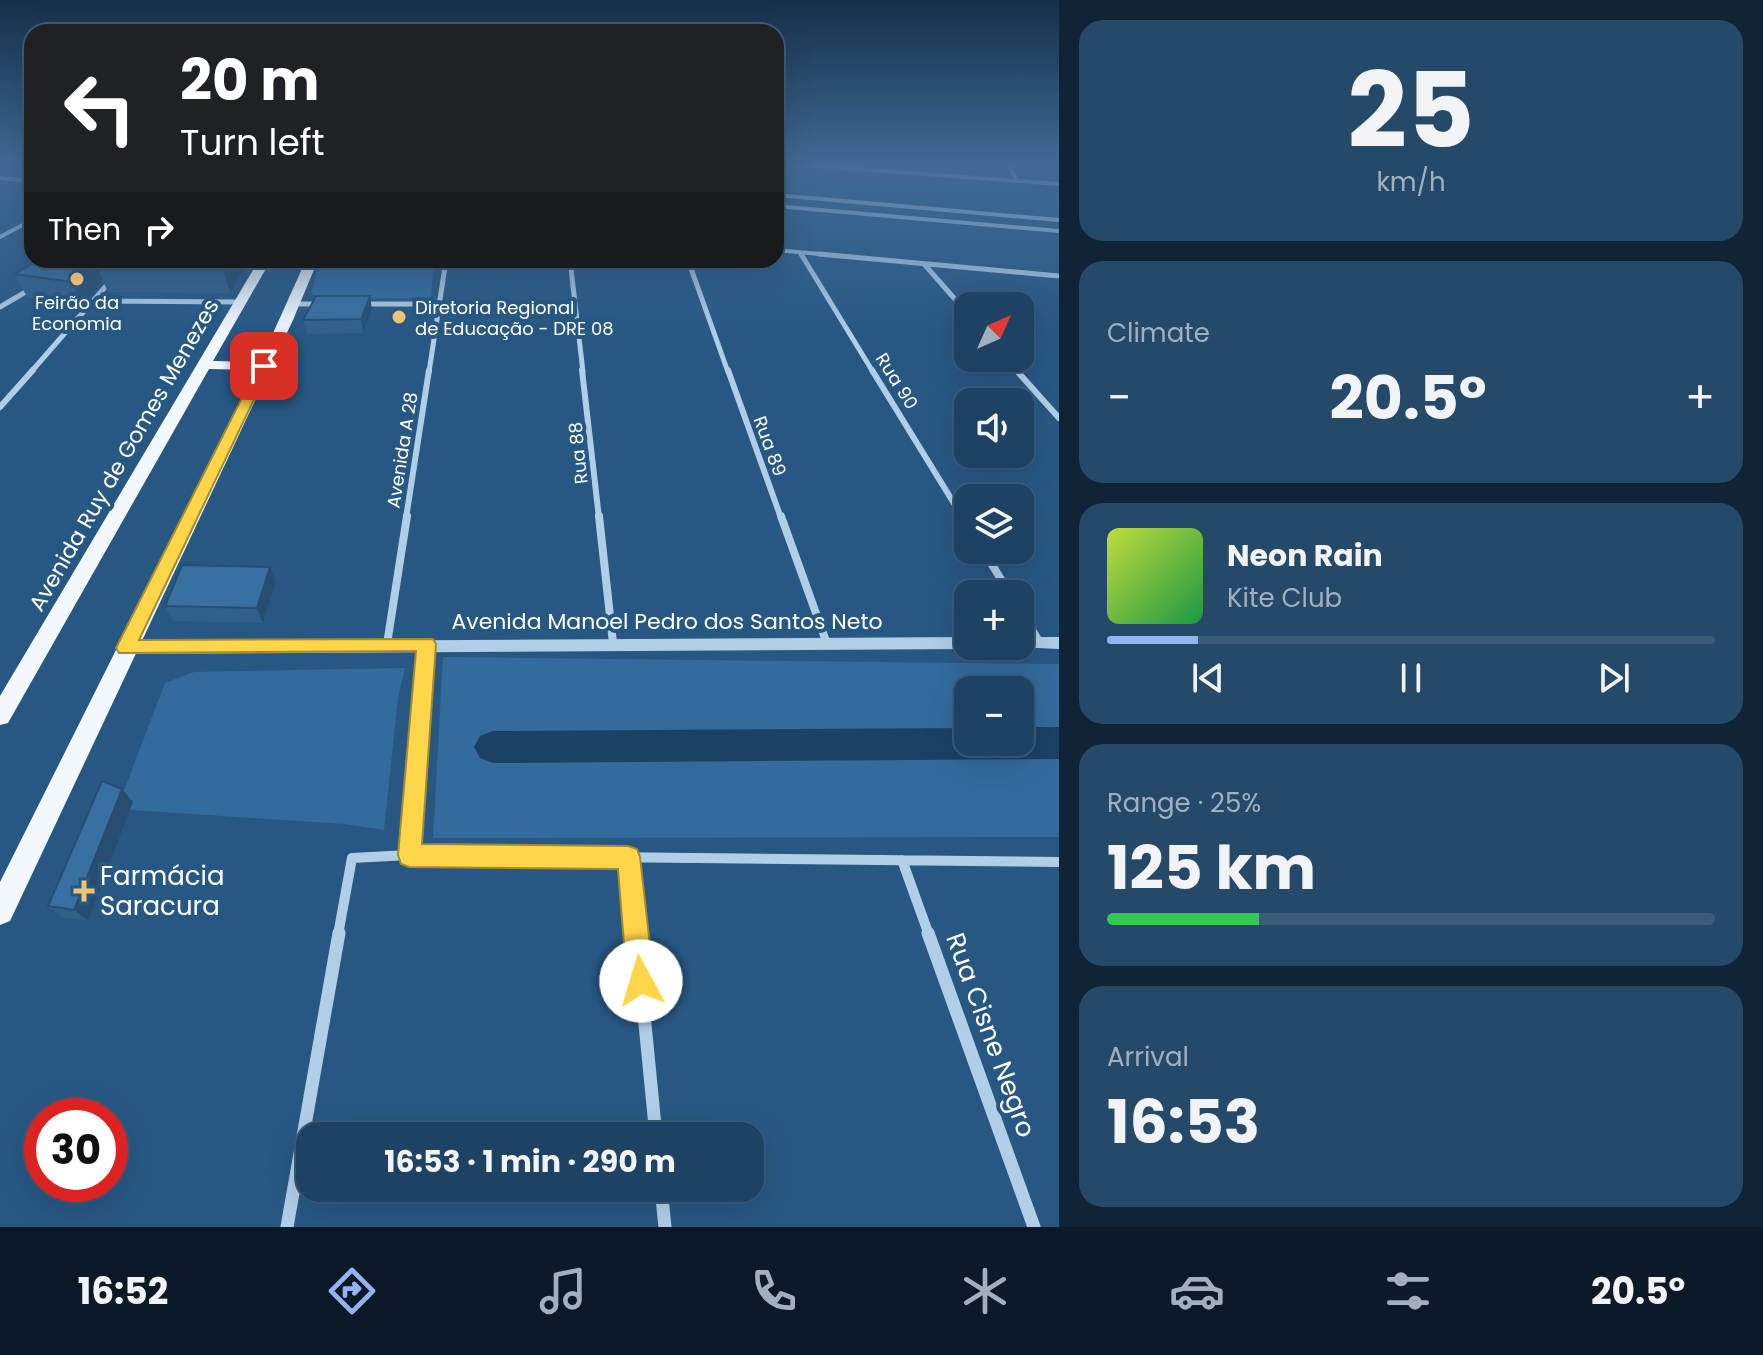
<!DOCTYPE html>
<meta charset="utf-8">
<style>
body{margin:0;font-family:Poppins,sans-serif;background:#254969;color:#f1f3f6;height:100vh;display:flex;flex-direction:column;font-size:30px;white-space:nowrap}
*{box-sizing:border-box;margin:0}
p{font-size:26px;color:#a0b0be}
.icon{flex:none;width:44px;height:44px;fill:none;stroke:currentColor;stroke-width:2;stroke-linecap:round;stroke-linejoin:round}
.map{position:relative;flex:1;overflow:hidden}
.sheet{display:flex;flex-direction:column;gap:20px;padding:20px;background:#102436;width:704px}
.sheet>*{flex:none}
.top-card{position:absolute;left:24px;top:24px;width:760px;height:244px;border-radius:24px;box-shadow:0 8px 32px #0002,0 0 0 2px #3b5b78;background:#202124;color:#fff;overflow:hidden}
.needle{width:52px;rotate:45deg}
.fabs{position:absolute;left:954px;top:292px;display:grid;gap:16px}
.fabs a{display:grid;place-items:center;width:80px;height:80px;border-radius:16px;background:#1d4263;box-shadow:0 8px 32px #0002,0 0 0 2px #3b5b78;font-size:40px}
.speed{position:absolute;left:24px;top:1098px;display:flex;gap:16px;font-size:40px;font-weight:700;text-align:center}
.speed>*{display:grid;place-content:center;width:104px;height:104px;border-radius:50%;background:#1d4263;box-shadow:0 8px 32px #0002,0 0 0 2px #3b5b78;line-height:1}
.speed .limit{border:12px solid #d22;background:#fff;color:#111}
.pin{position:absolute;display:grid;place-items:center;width:68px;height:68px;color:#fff;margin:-34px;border-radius:16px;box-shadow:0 4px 12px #0006}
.me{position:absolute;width:88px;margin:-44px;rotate:354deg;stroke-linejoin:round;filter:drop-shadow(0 0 6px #0008)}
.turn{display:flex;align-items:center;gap:28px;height:168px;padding:0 24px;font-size:36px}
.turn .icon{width:104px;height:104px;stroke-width:2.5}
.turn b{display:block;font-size:56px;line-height:68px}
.then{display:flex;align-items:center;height:76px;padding:0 24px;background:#0003;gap:16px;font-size:30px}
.big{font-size:60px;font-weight:700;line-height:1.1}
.sheet .card{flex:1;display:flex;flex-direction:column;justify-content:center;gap:12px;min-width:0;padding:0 28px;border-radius:24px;background:#254969}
.sheet .dial{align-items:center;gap:0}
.dial b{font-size:104px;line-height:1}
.song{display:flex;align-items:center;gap:24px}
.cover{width:96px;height:96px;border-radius:12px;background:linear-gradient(135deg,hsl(70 70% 55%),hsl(140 70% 35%))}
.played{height:8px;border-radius:4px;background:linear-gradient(90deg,#95b2f1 15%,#3b5b78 15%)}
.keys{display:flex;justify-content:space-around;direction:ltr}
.heat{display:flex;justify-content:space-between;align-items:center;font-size:44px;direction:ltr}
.charge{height:12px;border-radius:6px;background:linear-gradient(90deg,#34c759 25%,#3b5b78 0)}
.trip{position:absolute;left:296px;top:1122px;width:468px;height:80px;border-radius:24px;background:#1d4263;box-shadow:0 8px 32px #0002,0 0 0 2px #3b5b78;font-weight:700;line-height:80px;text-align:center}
.menu{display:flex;height:128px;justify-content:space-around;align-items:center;background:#0c1a28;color:#a0b0be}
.menu .icon{width:56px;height:56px}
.menu .selected{color:#95b2f1}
.menu b{font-size:36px;color:#f1f3f6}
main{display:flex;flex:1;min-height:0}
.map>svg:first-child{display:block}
.green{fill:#326b9c;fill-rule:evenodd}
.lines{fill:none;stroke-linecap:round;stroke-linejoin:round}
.canal{fill:#1b4165;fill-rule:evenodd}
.minor-far5{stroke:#b1cee7;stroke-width:4}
.minor-far4{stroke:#b1cee7;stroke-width:5}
.minor-far3{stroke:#b1cee7;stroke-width:6}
.minor-far2{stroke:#b1cee7;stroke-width:8}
.minor-far1{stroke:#b1cee7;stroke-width:10}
.minor{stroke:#b1cee7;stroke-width:13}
.tertiary{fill:#b1cee7;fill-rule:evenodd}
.primary{fill:#f3f8fe;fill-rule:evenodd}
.wall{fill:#30608a}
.shaded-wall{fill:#274e71}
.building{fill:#3870a1;stroke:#274e71;stroke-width:2}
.route{fill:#ffd54a;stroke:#a68a30;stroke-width:2}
.poi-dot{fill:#f0c277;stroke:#275884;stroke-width:3}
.labels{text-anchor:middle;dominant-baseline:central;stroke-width:8;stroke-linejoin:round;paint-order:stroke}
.far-poi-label{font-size:18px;fill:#fff;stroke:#275884}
.far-street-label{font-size:18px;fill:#fff;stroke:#275884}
.street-label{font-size:22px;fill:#fff;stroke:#275884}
.near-poi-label{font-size:26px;fill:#fff;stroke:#275884;text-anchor:start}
.near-street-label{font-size:26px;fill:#fff;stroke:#275884}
</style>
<main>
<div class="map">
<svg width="1059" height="1227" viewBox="0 0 1059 1227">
<rect width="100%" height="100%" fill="#275884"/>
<!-- green -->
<path class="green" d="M1016,163H1059V180L1025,177Z
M321,260H434L431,298L321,299L311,293Z
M443,657L1059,664V837L433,838ZM1020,690V742H968V690Z
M405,668L398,698L384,830L344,824L117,809L165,683L194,672Z"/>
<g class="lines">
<!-- canal -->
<path class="canal" d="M1020,727H1059V759L493,763L480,758L474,747L480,736L493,731L968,728V742H1020Z"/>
<!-- minor-far5 -->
<path class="minor-far5" d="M779,163L1059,184
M1007,163L1017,180
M0,178L32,181
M0,237L32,220
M776,250L841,256
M800,252L802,256"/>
<!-- minor-far4 -->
<path class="minor-far4" d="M801,254L873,372
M819,254L1059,276
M570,260L583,372
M688,260L728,372
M924,264L968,314
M95,301L240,302
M293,304H320
M362,304H439
M0,307L34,287
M1006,358L1018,372
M31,372L113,278
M429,372L446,260"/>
<!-- minor-far3 -->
<path class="minor-far3" d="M582,370L599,518
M728,370L781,518
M872,370L963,518
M1016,370L1059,418
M0,407L33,370
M406,518L429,370"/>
<!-- minor-far2 -->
<path class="minor-far2" d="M599,516L613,643
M781,516L826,641
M962,516L968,526
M983,550L1010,594
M1020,610L1040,643
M387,644L407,516
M421,702L426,645"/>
<!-- minor-far1 -->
<path class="minor-far1" d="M409,855L422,700
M628,857L636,935
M902,860L929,935
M338,935L352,858L409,855L1059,862"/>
<!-- minor -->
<path class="minor" d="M636,933L656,1136
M928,933L1034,1227
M661,1188L665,1227
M287,1227L339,933"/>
<!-- tertiary -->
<path class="tertiary" d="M776,193L1059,218V222L776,197Z
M776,204L1059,229V233L776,208Z
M968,637V646H974L968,649L126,654L121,652L119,648L121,644L126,642Z
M1020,637H1059V649L1015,647L1020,646Z"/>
<!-- primary -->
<path class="primary" d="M259,260H271L213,361L260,362L306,260H318L293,320L10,921L0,925V882L256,370L209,369L8,723L0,725V696Z"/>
</g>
<!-- wall -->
<path class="wall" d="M0,163H32V169L0,165Z
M249,260L230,293L108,292L103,281L83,305L27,297L15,274Z
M372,310L363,333L307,334L303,320Z
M276,582L263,623L173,621L165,606Z
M122,789L133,802L88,921L62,917L48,906Z"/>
<!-- shaded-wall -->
<path class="shaded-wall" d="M92,260H121L98,270L103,281L83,305L72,282Z
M229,260H249L230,293L223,270Z
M370,296L372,310L363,333L361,319Z
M270,567L276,582L263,623L257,608Z
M122,789L133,802L88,921L74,910Z"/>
<!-- building -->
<path class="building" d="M39,260H92L72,282L15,274Z
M106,260H229L223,270H98Z
M316,296H370L361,319L303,320Z
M182,565L270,567L257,608L165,606Z
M102,781L122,789L74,910L48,906Z"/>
<!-- sky -->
<linearGradient id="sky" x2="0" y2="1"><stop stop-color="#153049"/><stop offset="0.49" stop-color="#416a94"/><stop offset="1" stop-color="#416a94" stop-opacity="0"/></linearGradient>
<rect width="1059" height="335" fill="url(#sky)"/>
<!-- route -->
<path class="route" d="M264,362L270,366L139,640L433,639L436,644L422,844L628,846L637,849L640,857L654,981L650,991L641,994L631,991L627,981L618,869L409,867L401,864L398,855L416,651L119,653L116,648L258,366Z"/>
<!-- markers -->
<g class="poi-dot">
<circle cx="77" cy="279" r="8"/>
<circle cx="399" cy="317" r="8"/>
<path d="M80 879h8v8h8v8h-8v8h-8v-8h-8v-8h8z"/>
</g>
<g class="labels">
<!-- far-poi labels -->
<g class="far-poi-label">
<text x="77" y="302">Feirão da<tspan x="77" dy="21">Economia</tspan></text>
<text x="415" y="307" text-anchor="start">Diretoria Regional<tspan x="415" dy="21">de Educação - DRE 08</tspan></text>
</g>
<!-- far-street labels -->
<g class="far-street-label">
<text transform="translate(897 381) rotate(58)">Rua 90</text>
<text transform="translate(770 446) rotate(70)">Rua 89</text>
<text transform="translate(402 450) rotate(-81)">Avenida A 28</text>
<text transform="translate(578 453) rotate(-96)">Rua 88</text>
</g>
<!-- street labels -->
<g class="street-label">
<text transform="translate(124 455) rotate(-60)">Avenida Ruy de Gomes Menezes</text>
<text x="667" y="621">Avenida Manoel Pedro dos Santos Neto</text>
</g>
<!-- near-poi labels -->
<g class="near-poi-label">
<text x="100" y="876">Farmácia<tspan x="100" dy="30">Saracura</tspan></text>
</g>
<!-- near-street labels -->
<g class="near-street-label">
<text transform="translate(991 1035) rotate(70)">Rua Cisne Negro</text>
</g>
</g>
</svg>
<div class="fabs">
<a><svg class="needle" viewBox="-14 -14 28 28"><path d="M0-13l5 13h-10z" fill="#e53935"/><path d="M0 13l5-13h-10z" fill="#a0b0be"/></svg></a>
<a><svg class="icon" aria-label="sound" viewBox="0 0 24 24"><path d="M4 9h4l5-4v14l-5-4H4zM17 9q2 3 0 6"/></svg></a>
<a><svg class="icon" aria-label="layers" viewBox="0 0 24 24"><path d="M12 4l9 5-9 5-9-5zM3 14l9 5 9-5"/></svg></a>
<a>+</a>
<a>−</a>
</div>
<div class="speed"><div class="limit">30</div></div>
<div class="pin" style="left:264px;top:366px;background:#d93025"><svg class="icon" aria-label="arrive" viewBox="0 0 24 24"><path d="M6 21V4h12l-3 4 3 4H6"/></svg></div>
<svg class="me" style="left:641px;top:981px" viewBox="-20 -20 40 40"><circle r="19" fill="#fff"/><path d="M0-13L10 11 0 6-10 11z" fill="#ffd54a"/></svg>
<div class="trip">16:53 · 1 min · 290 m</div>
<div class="top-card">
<div class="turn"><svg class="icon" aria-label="left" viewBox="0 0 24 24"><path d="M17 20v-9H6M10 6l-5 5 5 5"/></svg><div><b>20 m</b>Turn left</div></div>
<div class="then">Then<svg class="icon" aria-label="right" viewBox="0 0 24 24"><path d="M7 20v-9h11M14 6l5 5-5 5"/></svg></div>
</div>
</div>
<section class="sheet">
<div class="card dial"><b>25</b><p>km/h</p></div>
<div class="card"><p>Climate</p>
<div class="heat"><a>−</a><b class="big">20.5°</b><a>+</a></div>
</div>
<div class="card">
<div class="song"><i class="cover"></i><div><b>Neon Rain</b><p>Kite Club</p></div></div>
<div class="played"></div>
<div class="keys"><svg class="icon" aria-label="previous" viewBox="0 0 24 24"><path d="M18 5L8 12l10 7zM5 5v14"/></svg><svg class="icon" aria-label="pause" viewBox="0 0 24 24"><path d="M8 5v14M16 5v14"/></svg><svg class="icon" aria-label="next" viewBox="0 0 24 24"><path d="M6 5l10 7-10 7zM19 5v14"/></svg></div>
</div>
<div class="card"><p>Range · 25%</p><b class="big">125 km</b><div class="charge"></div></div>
<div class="card"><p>Arrival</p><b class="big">16:53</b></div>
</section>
</main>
<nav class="menu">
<b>16:52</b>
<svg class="icon selected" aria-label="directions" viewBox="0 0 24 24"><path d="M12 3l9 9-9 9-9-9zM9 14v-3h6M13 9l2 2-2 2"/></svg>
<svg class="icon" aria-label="music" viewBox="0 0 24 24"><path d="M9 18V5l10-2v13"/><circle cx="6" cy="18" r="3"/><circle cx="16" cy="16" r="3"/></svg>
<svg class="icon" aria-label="phone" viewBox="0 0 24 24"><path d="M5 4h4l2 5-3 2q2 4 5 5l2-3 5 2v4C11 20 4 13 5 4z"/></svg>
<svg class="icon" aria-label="climate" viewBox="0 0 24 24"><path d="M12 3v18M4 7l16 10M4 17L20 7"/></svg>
<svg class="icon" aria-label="car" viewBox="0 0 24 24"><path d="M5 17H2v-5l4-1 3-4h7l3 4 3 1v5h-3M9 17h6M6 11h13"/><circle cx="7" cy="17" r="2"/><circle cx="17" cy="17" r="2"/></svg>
<svg class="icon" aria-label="filters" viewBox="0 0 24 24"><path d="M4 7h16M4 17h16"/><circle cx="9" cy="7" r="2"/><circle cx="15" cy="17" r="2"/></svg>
<b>20.5°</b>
</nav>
